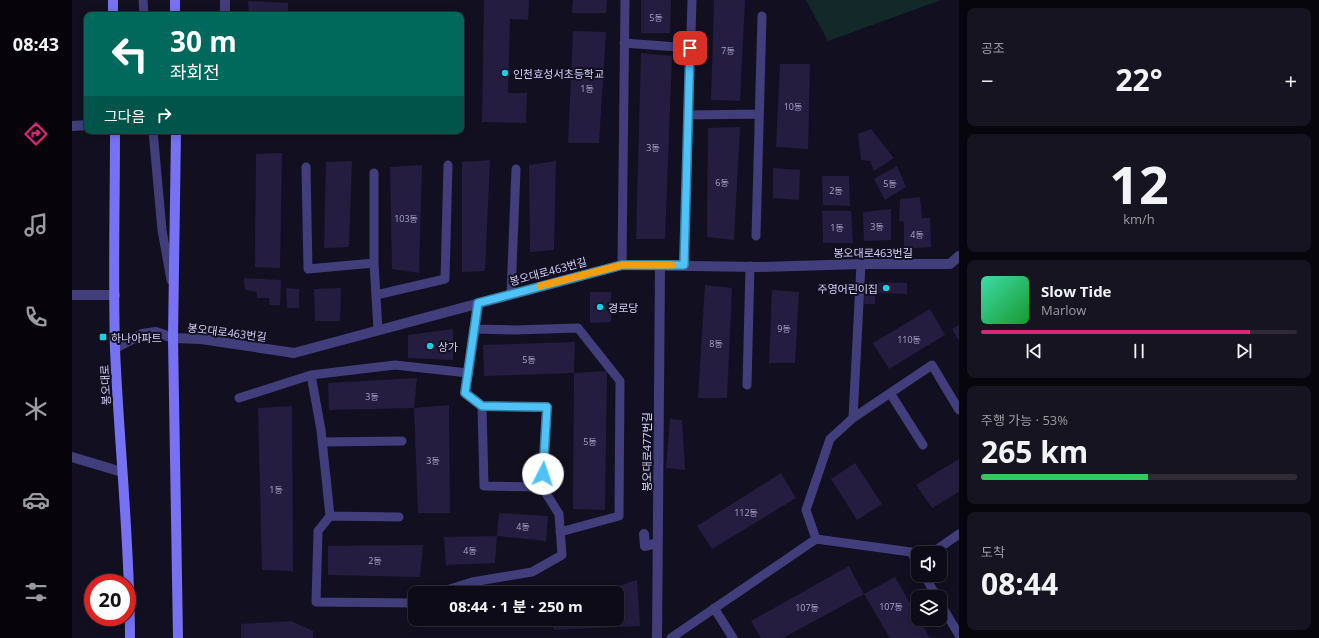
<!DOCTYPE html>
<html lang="ko">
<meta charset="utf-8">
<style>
body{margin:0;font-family:"Open Sans","Noto Sans KR",sans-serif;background:#171421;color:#f1f3f6;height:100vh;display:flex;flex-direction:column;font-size:15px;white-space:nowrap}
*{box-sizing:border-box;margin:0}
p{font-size:13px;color:#9b9ba2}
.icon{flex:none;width:22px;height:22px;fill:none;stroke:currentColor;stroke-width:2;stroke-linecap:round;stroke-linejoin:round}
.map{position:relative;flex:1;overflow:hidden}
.sheet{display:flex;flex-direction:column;gap:8px;padding:8px;background:#08060d;width:360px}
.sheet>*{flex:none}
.hud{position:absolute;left:12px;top:12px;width:380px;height:122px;border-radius:8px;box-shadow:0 2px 10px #0003,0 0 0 1px #2e2b37;background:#00695c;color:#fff;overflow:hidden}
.buttons{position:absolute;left:839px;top:546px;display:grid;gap:8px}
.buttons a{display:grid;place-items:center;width:36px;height:36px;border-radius:8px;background:#0e0b18;box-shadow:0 2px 10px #0003,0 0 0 1px #2e2b37;font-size:20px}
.speed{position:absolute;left:12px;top:574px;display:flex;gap:8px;font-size:20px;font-weight:700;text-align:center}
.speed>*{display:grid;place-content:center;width:52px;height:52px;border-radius:50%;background:#0e0b18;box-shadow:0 2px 10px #0003,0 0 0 1px #2e2b37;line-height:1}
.speed .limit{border:6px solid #d22;background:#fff;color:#111}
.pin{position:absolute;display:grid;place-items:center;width:34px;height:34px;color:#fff;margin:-17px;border-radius:8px;box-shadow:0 2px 6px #0006}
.me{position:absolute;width:44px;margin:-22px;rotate:4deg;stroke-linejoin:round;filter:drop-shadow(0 0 3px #0008)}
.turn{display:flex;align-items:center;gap:14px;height:84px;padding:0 20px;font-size:18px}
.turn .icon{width:52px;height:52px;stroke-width:2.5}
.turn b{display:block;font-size:28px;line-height:34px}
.then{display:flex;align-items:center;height:38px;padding:0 20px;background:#0003;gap:8px;font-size:15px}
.big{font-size:30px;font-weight:700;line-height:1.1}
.sheet .widget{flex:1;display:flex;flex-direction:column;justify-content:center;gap:6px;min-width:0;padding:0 14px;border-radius:8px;background:#171421}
.sheet .dial{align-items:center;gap:0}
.dial b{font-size:52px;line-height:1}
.song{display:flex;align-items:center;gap:12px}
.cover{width:48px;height:48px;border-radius:6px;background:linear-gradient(135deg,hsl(160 70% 55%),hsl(130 70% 35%))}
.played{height:4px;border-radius:2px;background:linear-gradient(90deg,#db2777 85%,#2e2b37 85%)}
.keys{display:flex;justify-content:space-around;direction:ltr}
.heat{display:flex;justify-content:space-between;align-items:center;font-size:22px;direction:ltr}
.charge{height:6px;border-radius:3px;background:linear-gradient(90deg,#34c759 53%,#2e2b37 0)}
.trip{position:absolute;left:336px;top:586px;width:216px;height:40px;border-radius:8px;background:#0e0b18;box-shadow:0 2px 10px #0003,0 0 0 1px #2e2b37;font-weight:700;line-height:40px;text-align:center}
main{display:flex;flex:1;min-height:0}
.tabs{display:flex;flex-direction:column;width:72px;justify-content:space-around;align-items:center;background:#06040a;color:#9b9ba2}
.tabs .icon{width:28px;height:28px}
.tabs .on{color:#db2777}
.tabs b{font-size:18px;color:#f1f3f6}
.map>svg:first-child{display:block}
.green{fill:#132929}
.building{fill:#241d3f}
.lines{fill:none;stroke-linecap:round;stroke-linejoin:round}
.service{stroke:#413e7b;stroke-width:9}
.minor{stroke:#413e7b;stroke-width:10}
.secondary{stroke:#7672f2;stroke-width:10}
.route-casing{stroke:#337fa1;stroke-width:10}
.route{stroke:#4fc3f7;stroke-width:7}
.slow{stroke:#f59e0b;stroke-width:7}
.poi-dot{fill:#16cfe3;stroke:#120f20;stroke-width:1.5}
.labels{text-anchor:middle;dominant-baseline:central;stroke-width:4;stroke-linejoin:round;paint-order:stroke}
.number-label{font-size:9px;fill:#aaa5cc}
.poi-label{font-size:11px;fill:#d7d2fb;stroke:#120f20;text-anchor:start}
.street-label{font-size:11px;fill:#d7d2fb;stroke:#120f20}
</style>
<main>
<nav class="tabs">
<b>08:43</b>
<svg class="icon on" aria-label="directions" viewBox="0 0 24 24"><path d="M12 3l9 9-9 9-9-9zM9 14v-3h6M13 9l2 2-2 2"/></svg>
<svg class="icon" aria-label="music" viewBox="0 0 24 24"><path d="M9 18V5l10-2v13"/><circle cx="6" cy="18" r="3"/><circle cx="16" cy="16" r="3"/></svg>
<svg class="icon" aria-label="phone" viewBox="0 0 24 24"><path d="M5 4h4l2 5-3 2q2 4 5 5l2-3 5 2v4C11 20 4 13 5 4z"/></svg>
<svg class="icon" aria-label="climate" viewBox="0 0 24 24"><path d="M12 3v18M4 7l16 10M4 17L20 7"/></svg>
<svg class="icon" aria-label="car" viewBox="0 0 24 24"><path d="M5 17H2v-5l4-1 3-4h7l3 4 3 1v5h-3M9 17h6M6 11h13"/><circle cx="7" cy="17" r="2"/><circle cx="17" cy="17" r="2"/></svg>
<svg class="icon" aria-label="filters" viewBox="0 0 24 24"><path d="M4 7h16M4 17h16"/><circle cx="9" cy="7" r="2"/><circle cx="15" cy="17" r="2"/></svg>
</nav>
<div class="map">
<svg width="887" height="638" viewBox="0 0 887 638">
<rect width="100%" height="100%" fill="#120f20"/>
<!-- green -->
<path class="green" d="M734,0H869L756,41Z"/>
<!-- building -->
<path class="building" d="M412,0H457L456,20L438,19L436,93H455L454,123L410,122Z
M501,0H535L534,13H500Z
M569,0H599L598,33H569Z
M642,0H673L668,101L639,100Z
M176,1L216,3V15H177Z
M501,31L534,32L527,143H496Z
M569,53L600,56L593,239H564Z
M708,64H738L736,149L704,147Z
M668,127L662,240L635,237L636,128Z
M799,129L822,158L802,171L798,161L789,160L786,134Z
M210,153L208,268L183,267L184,154Z
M418,160L413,271L390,272V162Z
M280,161L277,247L252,248L254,162Z
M484,161L482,250L458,252L457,165Z
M350,165L347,273L320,269L318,167Z
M825,166L834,187L813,200L802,179Z
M701,168L728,170L727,200L701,198Z
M750,176H777L778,206L751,205Z
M848,197L850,218H858L859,247L832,249V222L827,221L828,199Z
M819,209V240L792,241L791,212Z
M750,211H779L781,243H751Z
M172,278L209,280L208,305H198L197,298H185V292L173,290Z
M793,282L835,283V294L803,293V304H792Z
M633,285L660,288L655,398H626Z
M214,288L227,289V308H215Z
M269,288L268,321H243L242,289Z
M700,290L727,292L723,363H697Z
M518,292H539V322L518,323Z
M858,309L873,335L817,369L801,343Z
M887,325V341L880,329Z
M381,329V360L336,358V335Z
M503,342L502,373L412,376L411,345Z
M535,371L533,510L501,509L502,373Z
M345,378L342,408L377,405L378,513H346L342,408L257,410L256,383Z
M220,406L221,571L190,570L186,408Z
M598,419L610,420L613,470L594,468Z
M887,459V492L860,508L844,485Z
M783,463L810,504L785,520L759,479Z
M709,473L724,498L640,549L625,526Z
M427,513L476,516L474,541L425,536Z
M425,536L423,563L374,565L372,537Z
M351,545L348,577L256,575V546Z
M777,566L792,594L823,577L858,638H818L792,594L711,638H689L679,621Z
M565,580L568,626L482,630L479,619H545V593H526Z
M219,621L241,631V638H169V624Z"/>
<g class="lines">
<!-- service -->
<path class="service" d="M71,0L72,15
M552,43L618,48
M616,115L687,114
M81,131L90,230L99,280
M234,167L236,269L302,263V173
M684,236L690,16
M302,263L306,330
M550,265L553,0
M612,265L620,0
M439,294L444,169
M304,295L373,279L376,165
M407,303L393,393L410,406L475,407L470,487L412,486L410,406
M403,329L443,330L506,328L548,381L547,516L488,532
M239,375L249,430L258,516L246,531L244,602L343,603
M675,385L678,266
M818,393L851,445
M167,398L239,375L323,365L396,373
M781,418L860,365L887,410
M250,442L330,441
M258,516L327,517
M744,539L734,510L758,439L781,418L789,264
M860,553L887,534
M852,575L865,597
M365,593L400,582L460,572L490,555L487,514L470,487
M868,603L887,635
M642,608L661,638
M599,638L744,539L839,552L846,565"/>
<!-- minor -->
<path class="minor" d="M153,15V0
M0,126L15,125
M0,295H43
M43,348L70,334L84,332L101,338L129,339L222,353L550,265L687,267L789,264H878L887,256
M0,457L50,472
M572,534L573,546L586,543
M585,638L588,266"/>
<!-- secondary -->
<path class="secondary" d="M41,0V15
M103,0V15
M43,131C43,203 41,276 43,349C47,445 58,541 58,638
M104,131L101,338L106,638"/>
</g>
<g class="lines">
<!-- route casing -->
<g class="route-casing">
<path id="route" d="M471,474L475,407L410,406L393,393L406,303L550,265H612L618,48"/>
</g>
<!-- route -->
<use href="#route" class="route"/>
<!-- slow -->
<path class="slow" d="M468,286L550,265H600"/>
</g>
<!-- markers -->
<g class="poi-dot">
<circle cx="433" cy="73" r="4"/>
<circle cx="814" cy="288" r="4"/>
<circle cx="528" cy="307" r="4"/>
<rect x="27" y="333" width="8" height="8" rx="2"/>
<circle cx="358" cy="346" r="4"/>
</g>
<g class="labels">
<!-- number labels -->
<g class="number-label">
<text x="584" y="17">5동</text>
<text x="656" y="50">7동</text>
<text x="515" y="88">1동</text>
<text x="721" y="106">10동</text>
<text x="581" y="147">3동</text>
<text x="650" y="182">6동</text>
<text x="818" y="183">5동</text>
<text x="764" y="190">2동</text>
<text x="334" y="218">103동</text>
<text x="805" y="226">3동</text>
<text x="765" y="227">1동</text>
<text x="845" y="234">4동</text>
<text x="712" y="328">9동</text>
<text x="837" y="339">110동</text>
<text x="644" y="343">8동</text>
<text x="457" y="359">5동</text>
<text x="300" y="396">3동</text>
<text x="518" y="441">5동</text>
<text x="361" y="460">3동</text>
<text x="204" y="489">1동</text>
<text x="674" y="512">112동</text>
<text x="451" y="526">4동</text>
<text x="398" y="550">4동</text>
<text x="303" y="560">2동</text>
<text x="819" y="606">107동</text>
<text x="735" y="607">107동</text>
</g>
<!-- poi labels -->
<g class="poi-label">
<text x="441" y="73">인천효성서초등학교</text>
<text x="806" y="288" text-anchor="end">주영어린이집</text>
<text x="536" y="307">경로당</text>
<text x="39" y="337">하나아파트</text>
<text x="366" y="346">상가</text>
</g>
<!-- street labels -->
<g class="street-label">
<text x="801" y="252">봉오대로463번길</text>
<text transform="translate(476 271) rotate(-15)">봉오대로463번길</text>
<text transform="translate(155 332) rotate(7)">봉오대로463번길</text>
<text transform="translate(33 385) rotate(-93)">봉오대로</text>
<text transform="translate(574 452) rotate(-90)">봉오대로477번길</text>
</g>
</g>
</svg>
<div class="buttons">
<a><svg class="icon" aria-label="sound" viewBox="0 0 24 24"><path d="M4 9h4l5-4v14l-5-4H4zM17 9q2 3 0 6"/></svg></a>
<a><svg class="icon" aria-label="layers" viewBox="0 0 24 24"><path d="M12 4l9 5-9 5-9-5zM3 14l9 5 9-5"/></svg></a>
</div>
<div class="speed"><div class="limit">20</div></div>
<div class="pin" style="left:618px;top:48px;background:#d93025"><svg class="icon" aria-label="arrive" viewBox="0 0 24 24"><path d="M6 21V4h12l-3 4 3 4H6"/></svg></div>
<svg class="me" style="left:471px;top:474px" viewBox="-20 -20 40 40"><circle r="19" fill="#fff"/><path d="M0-13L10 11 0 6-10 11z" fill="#4fc3f7"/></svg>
<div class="trip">08:44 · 1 분 · 250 m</div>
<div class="hud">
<div class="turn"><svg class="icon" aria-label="left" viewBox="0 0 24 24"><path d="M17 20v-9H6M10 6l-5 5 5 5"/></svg><div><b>30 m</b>좌회전</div></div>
<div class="then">그다음<svg class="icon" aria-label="right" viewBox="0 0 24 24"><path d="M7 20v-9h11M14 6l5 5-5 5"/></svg></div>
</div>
</div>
<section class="sheet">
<div class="widget"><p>공조</p>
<div class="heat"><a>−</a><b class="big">22°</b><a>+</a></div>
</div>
<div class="widget dial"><b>12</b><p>km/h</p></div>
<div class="widget">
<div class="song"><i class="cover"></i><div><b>Slow Tide</b><p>Marlow</p></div></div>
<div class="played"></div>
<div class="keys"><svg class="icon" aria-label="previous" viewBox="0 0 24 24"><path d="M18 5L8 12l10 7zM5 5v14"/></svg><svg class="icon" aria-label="pause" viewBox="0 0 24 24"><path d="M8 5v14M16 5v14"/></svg><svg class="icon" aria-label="next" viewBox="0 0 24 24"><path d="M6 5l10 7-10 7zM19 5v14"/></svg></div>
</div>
<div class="widget"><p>주행 가능 · 53%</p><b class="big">265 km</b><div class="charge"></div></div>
<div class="widget"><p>도착</p><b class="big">08:44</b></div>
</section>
</main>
